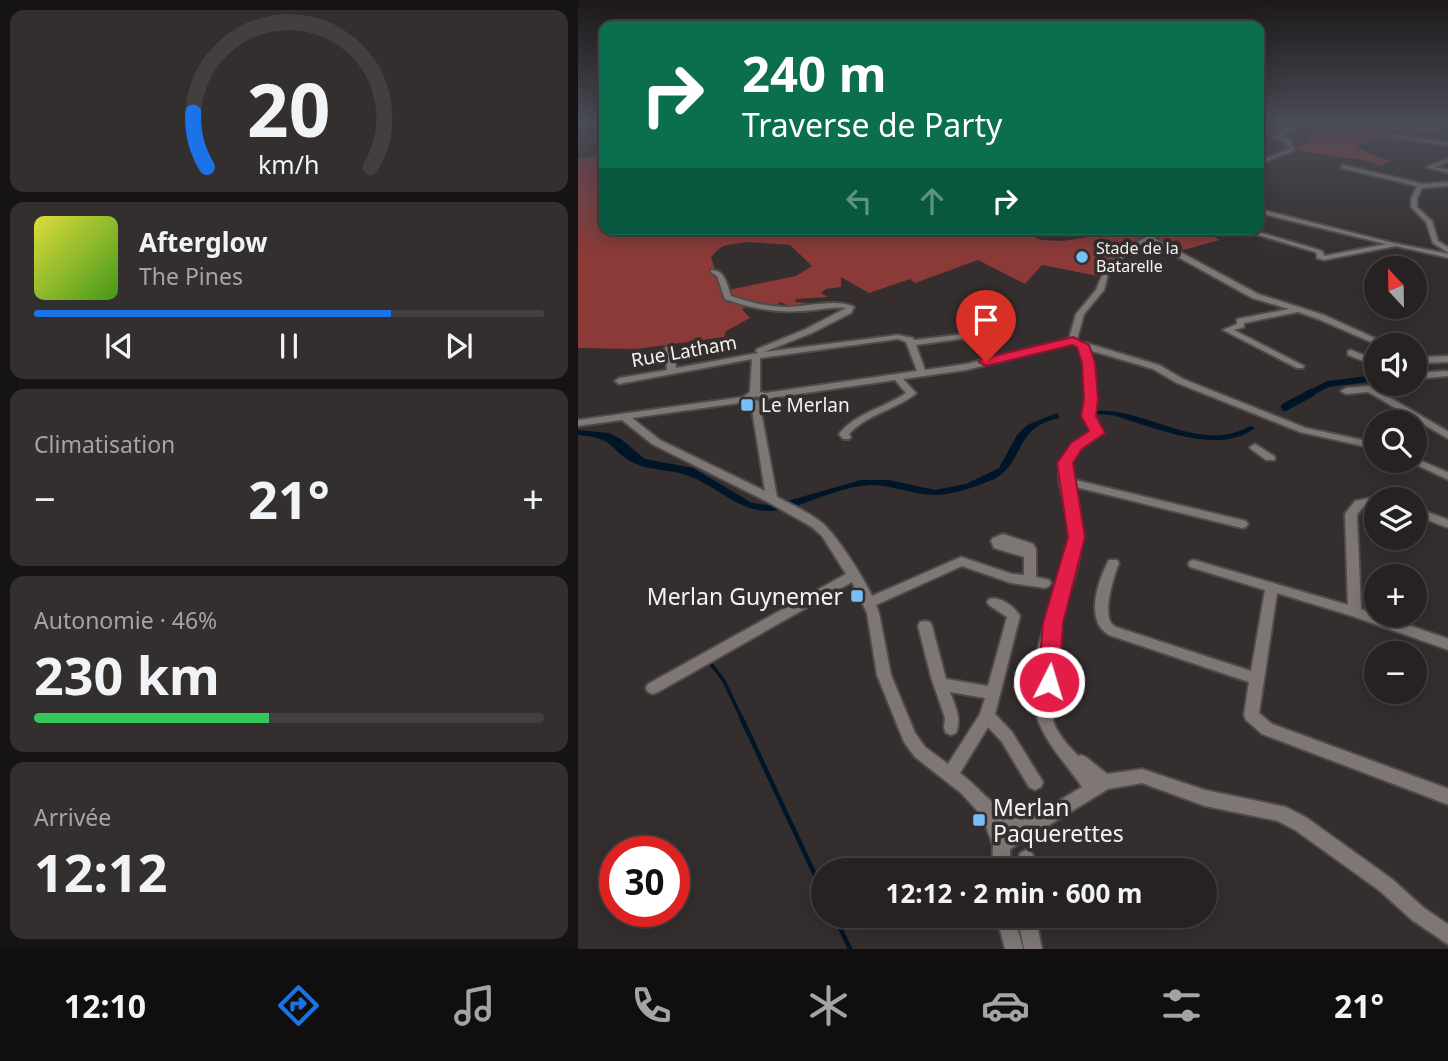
<!DOCTYPE html>
<html lang="fr">
<meta charset="utf-8">
<style>
body{margin:0;font-family:"Noto Sans",sans-serif;background:#332f2f;color:#f1f3f6;height:100vh;display:flex;flex-direction:column;font-size:26px;white-space:nowrap}
*{box-sizing:border-box;margin:0}
p{font-size:23px;color:#a4a4a5}
.icon{flex:none;width:38px;height:38px;fill:none;stroke:currentColor;stroke-width:2;stroke-linecap:round;stroke-linejoin:round}
.map{position:relative;flex:1;overflow:hidden}
.details{display:flex;flex-direction:column;gap:10px;padding:10px;background:#151313;width:578px}
.details>*{flex:none}
.banner{position:absolute;left:21px;top:21px;width:665px;height:214px;border-radius:14px;box-shadow:0 4px 18px #0003,0 0 0 2px #433f40;background:#0b6e4f;color:#fff;overflow:hidden}
.needle{width:46px;rotate:338deg}
.tools{position:absolute;left:786px;top:256px;display:grid;gap:14px}
.tools a{display:grid;place-items:center;width:63px;height:63px;border-radius:50%;background:#272222;box-shadow:0 4px 18px #0003,0 0 0 2px #433f40;font-size:35px}
.speed{position:absolute;left:21px;top:836px;display:flex;gap:14px;font-size:35px;font-weight:700;text-align:center}
.speed>*{display:grid;place-content:center;width:91px;height:91px;border-radius:50%;background:#272222;box-shadow:0 4px 18px #0003,0 0 0 2px #433f40;line-height:1}
.speed .limit{border:10px solid #d22;background:#fff;color:#111}
.pin{position:absolute;display:grid;place-items:center;width:60px;height:60px;color:#fff;margin:-72px -30px;border-radius:50% 50% 50% 0;rotate:-45deg;box-shadow:0 0 7px #0007}
.pin .icon{rotate:45deg}
.me{position:absolute;width:77px;margin:-38px;rotate:5deg;stroke-linejoin:round;filter:drop-shadow(0 0 5px #0008)}
.turn{display:flex;align-items:center;gap:24px;height:147px;padding:0 28px;font-size:32px}
.turn .icon{width:91px;height:91px;stroke-width:2.5}
.turn b{display:block;font-size:49px;line-height:60px}
.lanes{display:flex;align-items:center;height:66px;padding:0 28px;background:#0003;justify-content:center;gap:35px;direction:ltr}
.lanes .off{opacity:.35}
.big{font-size:52px;font-weight:700;line-height:1.1}
.details .tile{flex:1;display:flex;flex-direction:column;justify-content:center;gap:10px;min-width:0;padding:0 24px;border-radius:14px;background:#332f2f}
.details .dial{align-items:center;gap:0}
.dial svg{height:182px;overflow:visible;fill:none;stroke:#433f40;stroke-width:7;stroke-linecap:round;text-anchor:middle}
.dial text{fill:#f1f3f6;stroke:none}
.song{display:flex;align-items:center;gap:21px}
.cover{width:84px;height:84px;border-radius:10px;background:linear-gradient(135deg,hsl(60 70% 55%),hsl(100 70% 35%))}
.played{height:7px;border-radius:4px;background:linear-gradient(90deg,#1a73e8 70%,#433f40 70%)}
.keys{display:flex;justify-content:space-around;direction:ltr}
.heat{display:flex;justify-content:space-between;align-items:center;font-size:38px;direction:ltr}
.charge{height:10px;border-radius:5px;background:linear-gradient(90deg,#34c759 46%,#433f40 0)}
.trip{position:absolute;left:233px;top:858px;width:406px;height:70px;border-radius:35px;background:#272222;box-shadow:0 4px 18px #0003,0 0 0 2px #433f40;font-weight:700;line-height:70px;text-align:center}
.dock{display:flex;height:112px;justify-content:space-around;align-items:center;background:#100e0e;color:#a4a4a5}
.dock .icon{width:49px;height:49px}
.dock .on{color:#1a73e8}
.dock b{font-size:32px;color:#f1f3f6}
main{display:flex;flex:1;min-height:0}
.map>svg:first-child{display:block}
.green{fill:#8c3a37;fill-rule:evenodd}
.water{fill:#001527}
.lines{fill:none;stroke-linecap:round;stroke-linejoin:round}
.stream-far1{stroke:#001527;stroke-width:3.5}
.stream{stroke:#001527;stroke-width:4.5}
.canal-far1{stroke:#001527;stroke-width:6}
.canal{stroke:#001527;stroke-width:8}
.minor-casing{stroke:#504b4b;stroke-width:4}
.minor{fill:#7e7776;fill-rule:evenodd}
.route{fill:#e11d48;stroke:#92132f;stroke-width:2}
.poi-dot{fill:#76c0f7;stroke:#342e2e;stroke-width:2.5}
.labels{text-anchor:middle;dominant-baseline:central;stroke-width:7;stroke-linejoin:round;paint-order:stroke}
.far-poi-label{font-size:16px;fill:#f6f2f2;stroke:#342e2e;text-anchor:start}
.street-label{font-size:19px;fill:#f6f2f2;stroke:#342e2e}
.poi-label{font-size:19px;fill:#f6f2f2;stroke:#342e2e;text-anchor:start}
.near-poi-label{font-size:23px;fill:#f6f2f2;stroke:#342e2e;text-anchor:end}
</style>
<main>
<section class="details">
<div class="tile dial"><svg viewBox="0 0 100 80">
<path d="M14 69A42 42 0 1 1 86 69"/>
<path d="M14 69A42 42 0 0 1 8 45" stroke="#1a73e8"/>
<text x="50" y="56" font-size="32" font-weight="700">20</text>
<text x="50" y="72" font-size="11">km/h</text>
</svg></div>
<div class="tile">
<div class="song"><i class="cover"></i><div><b>Afterglow</b><p>The Pines</p></div></div>
<div class="played"></div>
<div class="keys"><svg class="icon" aria-label="previous" viewBox="0 0 24 24"><path d="M18 5L8 12l10 7zM5 5v14"/></svg><svg class="icon" aria-label="pause" viewBox="0 0 24 24"><path d="M8 5v14M16 5v14"/></svg><svg class="icon" aria-label="next" viewBox="0 0 24 24"><path d="M6 5l10 7-10 7zM19 5v14"/></svg></div>
</div>
<div class="tile"><p>Climatisation</p>
<div class="heat"><a>−</a><b class="big">21°</b><a>+</a></div>
</div>
<div class="tile"><p>Autonomie · 46%</p><b class="big">230 km</b><div class="charge"></div></div>
<div class="tile"><p>Arrivée</p><b class="big">12:12</b></div>
</section>
<div class="map">
<svg width="871" height="949" viewBox="0 0 871 949">
<rect width="100%" height="100%" fill="#342e2e"/>
<!-- green -->
<path class="green" d="M749,124H870L871,126C851,142 822,125 798,134L829,141L796,139L778,146L793,154L813,161L801,166L790,161L721,151L719,148L732,142L728,139L742,130L732,127Z
M26,155V229H380L385,233L404,229H439L463,240L484,241L544,232L569,237L546,249L520,276L464,265L447,284L400,260L337,283L332,279L291,293L263,277V287L248,289L243,293L250,297L218,299L217,302L231,303L212,306L202,302L196,309L175,304L164,309L172,318L148,331L146,337L58,349L0,348V159ZM171,242L212,245L234,266L218,276L145,291L133,258C143,242 153,245 171,242Z
M597,229H619L642,240L605,250L602,242L598,240L587,244L578,239Z"/>
<!-- water -->
<path class="water" d="M518,411C570,408 621,455 672,426L677,428C640,457 574,426 534,415L519,414Z
M479,413L482,418C432,427 449,468 409,482C394,488 373,495 357,495C335,495 315,485 293,485C267,486 240,499 215,507L206,502L283,480H311L357,490L388,484L421,468L439,435L449,425Z
M0,430L31,433L43,439L67,459L115,468L174,503L199,506L202,510C164,517 141,486 108,475C92,469 72,471 56,463C29,449 39,438 0,435Z"/>
<g class="lines">
<!-- stream-far1 -->
<path class="stream-far1" d="M133,664L146,681L164,719"/>
<!-- stream -->
<path class="stream" d="M163,717L245,892
M256,915L272,949"/>
<!-- canal-far1 -->
<path class="canal-far1" d="M729,395L750,384L798,378"/>
<!-- canal -->
<path class="canal" d="M707,407L733,393"/>
<!-- minor casing -->
<g class="minor-casing">
<path id="minor" d="M692,124L710,126V124H714V129L702,137L711,140L717,150L681,164V161L712,149L707,142L696,137L708,128Z
M810,134L871,143V146L812,136Z
M871,158V161L857,167L871,170V173L849,167Z
M765,165L845,184L871,182V186L844,188L839,199V207L854,221L860,241L871,248V253L855,243L848,222L833,207V199L839,186L763,168Z
M681,209L815,243L871,254V258L818,246L746,260L739,258V254L737,252L660,229H671L741,250L745,252L746,256L808,244L681,213Z
M584,229H592L576,238L680,294L746,315L812,345H800L740,319L720,312L666,323V327L656,330L726,366L725,368H719L645,330L659,324V319L711,309L674,298L571,241L550,251L530,274L526,290L506,314L498,343L388,370L325,379L338,393L336,395C316,410 288,415 271,434L273,437L271,439H265L261,434C278,413 306,408 328,393L317,380L186,399L178,396L168,402L54,418L82,440L187,491L173,403L178,400L181,401L199,497C214,505 230,512 243,522C258,534 286,578 294,596L383,557L434,574L446,575V557L416,548L413,541L415,538L425,534L455,544L458,549V577L471,580L473,583L471,586L467,588L433,583L384,566L298,605L301,613L313,675L337,733L347,747L370,764L402,714L407,698L372,692C377,706 384,718 378,733L373,735L368,733L366,728L367,718L353,677L340,626L342,622L347,621L352,622L354,626L368,679L410,686L429,617L411,605L409,602L411,599C422,596 436,606 442,616L417,714L434,732L465,782L463,787L457,790L451,787L424,742L410,727L382,773C404,789 424,821 454,817L504,787C486,760 462,739 456,705C447,648 485,595 492,539C495,514 477,490 482,466C485,449 501,440 514,432L506,416L508,399L507,363L500,345L501,343H508L581,365L605,379L728,428L798,443V449L722,432L599,383L575,369L511,350L515,363L518,399L516,416L524,433C506,449 489,450 493,479L664,520L668,521L670,524L668,527L664,528L494,486C498,503 505,521 504,539C498,601 452,663 477,726C482,737 492,747 500,756L503,755L508,757L529,774L564,769L627,790L708,807L729,818L814,879L846,908L871,925V945L834,920L802,891L717,830L700,821L627,806L564,783L530,789L432,849V870H414L415,845L404,816L383,793L337,757L326,742L299,675L289,613L274,582L80,692L75,694L70,692L68,688L70,684L268,574L244,536L234,527L190,502L74,444L44,420L0,426V420L165,397L172,392L174,359L41,384L37,381L41,378L89,370L87,349L88,347H94L95,349L98,368L180,353L178,351L179,349L228,329L268,308C253,306 238,311 223,311C197,313 172,308 147,299L139,276L133,272V270C147,270 149,284 153,296C171,302 189,307 209,307C228,307 259,298 276,307L273,313L234,333L186,352L320,335L335,338L336,340L404,332L408,334L404,336L338,345L347,370L388,364L491,339L498,314L518,290L525,273L546,249ZM320,339L328,342L339,371L187,393L182,392V358ZM424,826L432,830L427,833Z
M773,350L798,360V366L770,355V351Z
M836,355L846,357L871,356V362L846,363L836,360Z
M868,371L871,372V376L836,379V373Z
M792,386L871,432V439L790,392L768,394L763,391L768,388Z
M677,444L696,456L697,458L696,460H688L673,449L672,447Z
M837,458L871,473V480L828,460H836Z
M798,497L802,499H798V505L785,507L779,515L783,609L871,639V650L774,616L699,593L681,713L694,724L871,789V805L684,734L668,720L666,715L671,682L531,635C506,621 520,580 531,560H539L541,563C536,575 524,614 534,624C536,627 541,628 544,629L673,671L687,590L612,567L610,564L612,561L616,560L770,605L767,514L777,501Z
M836,507L871,520V528L836,515Z
M448,850L454,853L457,859L455,870H437L442,853Z
M418,915H436L445,949H427Z
M439,915H457L464,949H446Z"/>
</g>
<!-- minor -->
<use href="#minor" class="minor"/>
</g>
<!-- sky -->
<linearGradient id="sky" x2="0" y2="1"><stop stop-color="#1d1919"/><stop offset="0.48" stop-color="#4a4c57"/><stop offset="1" stop-color="#4a4c57" stop-opacity="0"/></linearGradient>
<rect width="871" height="257" fill="url(#sky)"/>
<!-- route -->
<path class="route" d="M495,337L511,345L517,363L520,399L518,416L527,433L504,449L495,463L507,537L485,623L481,682L478,689L471,692L463,689L460,682L465,623L490,537L479,463L493,443L511,431L503,416L506,399L504,363L499,347L494,345L408,366L401,362L403,359Z"/>
<!-- markers -->
<g class="poi-dot">
<circle cx="504" cy="257" r="7"/>
<rect x="162" y="398" width="14" height="14" rx="3.5"/>
<rect x="272" y="589" width="14" height="14" rx="3.5"/>
<rect x="394" y="813" width="14" height="14" rx="3.5"/>
</g>
<g class="labels">
<!-- far-poi labels -->
<g class="far-poi-label">
<text x="518" y="248">Stade de la<tspan x="518" dy="18">Batarelle</tspan></text>
</g>
<!-- street labels -->
<g class="street-label">
<text transform="translate(106 351) rotate(-10)">Rue Latham</text>
</g>
<!-- poi labels -->
<g class="poi-label">
<text x="183" y="405">Le Merlan</text>
</g>
<!-- near-poi labels -->
<g class="near-poi-label">
<text x="265" y="596">Merlan Guynemer</text>
<text x="415" y="807" text-anchor="start">Merlan<tspan x="415" dy="26">Paquerettes</tspan></text>
</g>
</g>
</svg>
<div class="tools">
<a><svg class="needle" viewBox="-14 -14 28 28"><path d="M0-13l5 13h-10z" fill="#e53935"/><path d="M0 13l5-13h-10z" fill="#a4a4a5"/></svg></a>
<a><svg class="icon" aria-label="sound" viewBox="0 0 24 24"><path d="M4 9h4l5-4v14l-5-4H4zM17 9q2 3 0 6"/></svg></a>
<a><svg class="icon" aria-label="search" viewBox="0 0 24 24"><circle cx="10" cy="10" r="6"/><path d="M15 15l6 6"/></svg></a>
<a><svg class="icon" aria-label="layers" viewBox="0 0 24 24"><path d="M12 4l9 5-9 5-9-5zM3 14l9 5 9-5"/></svg></a>
<a>+</a>
<a>−</a>
</div>
<div class="speed"><div class="limit">30</div></div>
<div class="pin" style="left:408px;top:362px;background:#d93025"><svg class="icon" aria-label="arrive" viewBox="0 0 24 24"><path d="M6 21V4h12l-3 4 3 4H6"/></svg></div>
<svg class="me" style="left:471px;top:682px" viewBox="-20 -20 40 40"><circle r="17" fill="#e11d48" stroke="#fff" stroke-width="3"/><path d="M0-11L8 9 0 5-8 9z" fill="#fff"/></svg>
<div class="trip">12:12 · 2 min · 600 m</div>
<div class="banner">
<div class="turn"><svg class="icon" aria-label="right" viewBox="0 0 24 24"><path d="M7 20v-9h11M14 6l5 5-5 5"/></svg><div><b>240 m</b>Traverse de Party</div></div>
<div class="lanes"><svg class="icon off" aria-label="left" viewBox="0 0 24 24"><path d="M17 20v-9H6M10 6l-5 5 5 5"/></svg><svg class="icon off" aria-label="ahead" viewBox="0 0 24 24"><path d="M12 20V5M6 11l6-6 6 6"/></svg><svg class="icon" aria-label="right" viewBox="0 0 24 24"><path d="M7 20v-9h11M14 6l5 5-5 5"/></svg></div>
</div>
</div>
</main>
<nav class="dock">
<b>12:10</b>
<svg class="icon on" aria-label="directions" viewBox="0 0 24 24"><path d="M12 3l9 9-9 9-9-9zM9 14v-3h6M13 9l2 2-2 2"/></svg>
<svg class="icon" aria-label="music" viewBox="0 0 24 24"><path d="M9 18V5l10-2v13"/><circle cx="6" cy="18" r="3"/><circle cx="16" cy="16" r="3"/></svg>
<svg class="icon" aria-label="phone" viewBox="0 0 24 24"><path d="M5 4h4l2 5-3 2q2 4 5 5l2-3 5 2v4C11 20 4 13 5 4z"/></svg>
<svg class="icon" aria-label="climate" viewBox="0 0 24 24"><path d="M12 3v18M4 7l16 10M4 17L20 7"/></svg>
<svg class="icon" aria-label="car" viewBox="0 0 24 24"><path d="M5 17H2v-5l4-1 3-4h7l3 4 3 1v5h-3M9 17h6M6 11h13"/><circle cx="7" cy="17" r="2"/><circle cx="17" cy="17" r="2"/></svg>
<svg class="icon" aria-label="filters" viewBox="0 0 24 24"><path d="M4 7h16M4 17h16"/><circle cx="9" cy="7" r="2"/><circle cx="15" cy="17" r="2"/></svg>
<b>21°</b>
</nav>
